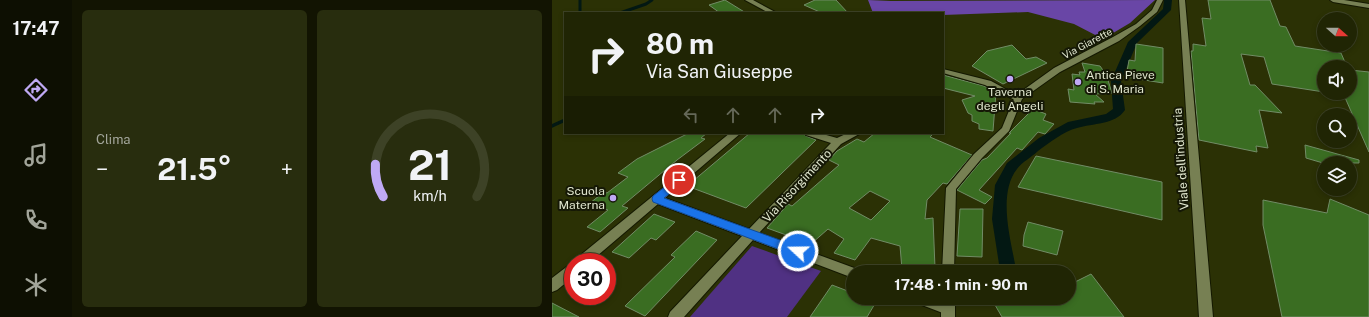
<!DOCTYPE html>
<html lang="it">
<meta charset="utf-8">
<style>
body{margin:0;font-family:"Public Sans",sans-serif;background:#282d0e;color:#f1f3f6;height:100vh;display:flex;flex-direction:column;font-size:15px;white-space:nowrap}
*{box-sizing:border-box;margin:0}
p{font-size:13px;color:#a2a59a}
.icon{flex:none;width:22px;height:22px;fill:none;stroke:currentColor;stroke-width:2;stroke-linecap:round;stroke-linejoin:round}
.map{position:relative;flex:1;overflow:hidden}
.drawer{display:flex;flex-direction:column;gap:10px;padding:10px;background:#121402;width:480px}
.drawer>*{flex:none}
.guide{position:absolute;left:12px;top:12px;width:380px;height:122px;border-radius:0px;box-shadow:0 2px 6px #0003,0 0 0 1px #3d4226;background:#202504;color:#f1f3f6;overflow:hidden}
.needle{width:26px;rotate:111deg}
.buttons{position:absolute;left:765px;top:12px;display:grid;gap:8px}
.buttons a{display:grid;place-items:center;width:40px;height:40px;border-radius:50%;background:#202504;box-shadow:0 2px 6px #0003,0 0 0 1px #3d4226;font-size:20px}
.speed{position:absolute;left:12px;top:253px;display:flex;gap:8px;font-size:20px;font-weight:700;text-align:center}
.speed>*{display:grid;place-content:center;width:52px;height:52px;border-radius:50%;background:#202504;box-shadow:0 2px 6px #0003,0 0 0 1px #3d4226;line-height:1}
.speed .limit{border:6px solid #d22;background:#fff;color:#111}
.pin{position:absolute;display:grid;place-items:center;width:34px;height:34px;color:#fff;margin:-17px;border:2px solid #fff;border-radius:50%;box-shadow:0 1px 4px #0007}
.me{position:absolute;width:44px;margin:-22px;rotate:291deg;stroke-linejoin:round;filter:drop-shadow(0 0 3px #0008)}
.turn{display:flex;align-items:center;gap:14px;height:84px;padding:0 16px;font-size:18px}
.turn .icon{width:52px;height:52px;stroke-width:2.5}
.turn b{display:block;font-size:28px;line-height:34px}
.lanes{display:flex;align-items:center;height:38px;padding:0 16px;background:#0003;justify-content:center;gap:20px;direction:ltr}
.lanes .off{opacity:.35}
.big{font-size:30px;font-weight:700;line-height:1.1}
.drawer .tile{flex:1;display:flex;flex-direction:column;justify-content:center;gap:6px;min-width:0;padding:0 14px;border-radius:6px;background:#282d0e}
.drawer .dial{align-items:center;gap:0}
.dial svg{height:104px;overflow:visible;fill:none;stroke:#3d4226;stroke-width:7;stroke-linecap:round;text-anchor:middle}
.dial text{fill:#f1f3f6;stroke:none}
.heat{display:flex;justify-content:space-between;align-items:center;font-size:22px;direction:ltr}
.drawer .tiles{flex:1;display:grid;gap:10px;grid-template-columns:repeat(2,1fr)}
.trip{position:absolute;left:294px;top:265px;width:230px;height:40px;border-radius:20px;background:#202504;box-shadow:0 2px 6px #0003,0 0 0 1px #3d4226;font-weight:700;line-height:40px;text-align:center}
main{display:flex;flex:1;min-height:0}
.tab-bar{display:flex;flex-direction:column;width:72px;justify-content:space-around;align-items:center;background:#0d0f02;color:#a2a59a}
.tab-bar .icon{width:28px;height:28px}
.tab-bar .on{color:#bfa9f4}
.tab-bar b{font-size:18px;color:#f1f3f6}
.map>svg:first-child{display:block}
.green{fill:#503183}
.forest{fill:#6946a6}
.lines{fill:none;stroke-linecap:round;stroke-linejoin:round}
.stream-far1{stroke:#031813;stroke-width:3}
.stream{stroke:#031813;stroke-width:3.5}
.canal{fill:#031813;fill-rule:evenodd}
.building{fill:#3a6d22;stroke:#718c66;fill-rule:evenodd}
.minor-casing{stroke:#141800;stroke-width:2}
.tertiary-casing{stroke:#141800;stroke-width:2}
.minor{fill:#778053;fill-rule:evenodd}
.tertiary{fill:#778053;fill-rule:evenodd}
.route{fill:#1a73e8;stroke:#114b97}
.poi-dot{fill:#bfa9f4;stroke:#151806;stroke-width:1.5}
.labels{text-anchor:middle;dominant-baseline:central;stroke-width:4;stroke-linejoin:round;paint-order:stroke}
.far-street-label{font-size:10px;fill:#e1e7cf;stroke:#151806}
.poi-label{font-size:12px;fill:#e1e7cf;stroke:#151806;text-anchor:start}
.street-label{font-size:12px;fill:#e1e7cf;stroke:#151806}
</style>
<main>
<nav class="tab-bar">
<b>17:47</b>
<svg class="icon on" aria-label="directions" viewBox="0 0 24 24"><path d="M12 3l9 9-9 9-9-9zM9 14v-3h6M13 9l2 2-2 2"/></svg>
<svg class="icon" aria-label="music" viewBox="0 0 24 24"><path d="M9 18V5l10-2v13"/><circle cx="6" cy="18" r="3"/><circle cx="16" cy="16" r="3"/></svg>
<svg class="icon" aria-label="phone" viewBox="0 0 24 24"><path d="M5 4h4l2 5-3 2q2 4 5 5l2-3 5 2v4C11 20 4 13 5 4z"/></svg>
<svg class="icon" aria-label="climate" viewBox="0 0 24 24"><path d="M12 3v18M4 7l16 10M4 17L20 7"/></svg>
</nav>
<section class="drawer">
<div class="tiles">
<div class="tile"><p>Clima</p>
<div class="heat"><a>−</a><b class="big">21.5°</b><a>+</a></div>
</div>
<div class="tile dial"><svg viewBox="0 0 100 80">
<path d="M14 69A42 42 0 1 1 86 69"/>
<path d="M14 69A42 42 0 0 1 8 44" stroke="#bfa9f4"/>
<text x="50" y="56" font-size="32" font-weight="700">21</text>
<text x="50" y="72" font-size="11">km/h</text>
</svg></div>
</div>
</section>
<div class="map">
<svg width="817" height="317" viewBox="0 0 817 317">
<rect width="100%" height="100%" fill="#2b3105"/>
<!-- green -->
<path class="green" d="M200,246L269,271L235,317H138Z"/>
<!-- forest -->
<path class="forest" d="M316,0L339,1L603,0L578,23L551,39L522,24L476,12L391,15V13H321Z"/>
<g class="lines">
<!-- stream-far1 -->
<path class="stream-far1" d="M28,0V13
M68,13L94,4L100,0"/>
<!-- stream -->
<path class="stream" d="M0,126L13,120"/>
<!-- canal -->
<path class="canal" d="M612,0H620L619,10L585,43L569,81L573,110C563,125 541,123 525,128C512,131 497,143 486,151C480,157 470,162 465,169C446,193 458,237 463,264L461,269L455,271L449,269L447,264L440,219L443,185L455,163L487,138L516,122L554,114L561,109L559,81L576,42L611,9Z"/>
</g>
<!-- building -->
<path class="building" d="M173,0L194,13H168L157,5Z
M263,0H284L296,13H270L252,5Z
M656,0H718L728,26L734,27L743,46L789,53L795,67H772V92L720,84L712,57L689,54L698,85H703L730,113L707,110L716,148L704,146L705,152L647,140L639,51H641V44L654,46L650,18L659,19Z
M584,44L611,48V83L574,77L577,60L583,61Z
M460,45L474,59L484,57L495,63L451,84L420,66L435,51Z
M530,63L548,66L553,73L554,74L560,93L543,94L552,102H542L543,104L518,102L516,89L522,90L520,74L528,75L527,72H533Z
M798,70L817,72V152L791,93H798Z
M391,75L432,86L444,92L441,131L427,129V124L420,121V115L416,113L410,100L423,96L391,88Z
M481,109L494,114L491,120L502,124L493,134L486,132L470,150L465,148L427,190L440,197L433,204L405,190L430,160L435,158L459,133H457Z
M137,133H155L149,138L153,139L125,160L70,206L76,208L48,232L35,227L56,210L38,203L52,192L55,193L76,177L66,173L85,159Z
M198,133H250L254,136L264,140L194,208L135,186Z
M323,133H382L378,137L420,155L395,184L391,183L375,200L373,219L381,218L383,268L350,269L348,246L319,238L303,260L282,253L292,239L276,229L259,244L215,228L236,204L240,206L287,165L277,160L285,151L305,139L312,142ZM318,191L338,201L319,220L297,208Z
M753,145L807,160V163H771L754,158Z
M484,156L610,182V220L466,187Z
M778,199L817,215V317H730L711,225V200L775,213Z
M408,209H431L430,257L405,256Z
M102,214L123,222L104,240L99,238L77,258L60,252Z
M476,222L511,231L505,255L471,246L472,235Z
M144,231L165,240L93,316L73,306L123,257L119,255Z
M539,274L572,317H450L439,298H467L470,303L482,298H517V285Z
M280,285L301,293V298H314L324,302L315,317H258Z
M0,303L27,317H0Z"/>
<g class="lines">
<!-- minor casing -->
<g class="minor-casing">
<path id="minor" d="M193,0H201L225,13H217Z
M391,69L439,81L470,98L469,100H463L433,85L391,73Z
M178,133H189L113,198L197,229L279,143L254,135L252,133H267L285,138L296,133H309L289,144L207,233L305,269L307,272H301V278L201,240L132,317H116L118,312L190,236L106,204L38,262H23L25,258Z
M21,264V277L5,290L0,292V278L17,265Z
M360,298H383L401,305L403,309L401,313L396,315L362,302Z"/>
</g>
<!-- tertiary casing -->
<g class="tertiary-casing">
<path id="tertiary" d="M605,0H611L605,12L588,26L567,41L508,72L470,99L457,131L430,158L404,189L402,272H390L394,188L422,154L450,128L463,96L502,68L561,37L584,24L600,10Z
M627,0H633L661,317H647Z
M778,0H792L817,4V8L781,2Z
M389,298H403V317H389Z"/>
</g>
<!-- minor -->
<use href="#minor" class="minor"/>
<!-- tertiary -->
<use href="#tertiary" class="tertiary"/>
</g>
<!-- route -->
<path class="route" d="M127,177L131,178L132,180L131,183L112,198L250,248L251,251L250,255L246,256L242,255L101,202L100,199L101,196L124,178Z"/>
<!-- markers -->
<g class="poi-dot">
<circle cx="458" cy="79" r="4"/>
<circle cx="526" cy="82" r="4"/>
<circle cx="61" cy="198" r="4"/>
</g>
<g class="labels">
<!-- far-street labels -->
<g class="far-street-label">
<text transform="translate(535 43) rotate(-28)">Via Giarette</text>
</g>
<!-- poi labels -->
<g class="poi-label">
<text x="534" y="75">Antica Pieve<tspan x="534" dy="14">di S. Maria</tspan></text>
<text x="458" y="92" text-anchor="middle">Taverna<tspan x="458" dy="14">degli Angeli</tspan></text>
<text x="53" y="191" text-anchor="end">Scuola<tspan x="53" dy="14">Materna</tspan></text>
</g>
<!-- street labels -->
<g class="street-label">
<text transform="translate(629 159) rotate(-94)">Viale dell'industria</text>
<text transform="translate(245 186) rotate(-47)">Via Risorgimento</text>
</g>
</g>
</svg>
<div class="buttons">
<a><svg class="needle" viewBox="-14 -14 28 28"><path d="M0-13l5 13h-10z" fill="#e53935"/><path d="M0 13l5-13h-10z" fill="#a2a59a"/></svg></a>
<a><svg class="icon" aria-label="sound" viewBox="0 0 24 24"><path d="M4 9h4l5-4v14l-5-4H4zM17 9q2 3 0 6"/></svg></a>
<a><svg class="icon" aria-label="search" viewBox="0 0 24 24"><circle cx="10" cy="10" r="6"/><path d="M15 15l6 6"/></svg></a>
<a><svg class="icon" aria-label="layers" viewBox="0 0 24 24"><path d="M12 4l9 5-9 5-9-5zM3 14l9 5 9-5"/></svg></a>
</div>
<div class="speed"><div class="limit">30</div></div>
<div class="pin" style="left:127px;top:180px;background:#d93025"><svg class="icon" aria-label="arrive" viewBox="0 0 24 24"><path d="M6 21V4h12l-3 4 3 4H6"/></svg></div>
<svg class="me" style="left:246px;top:251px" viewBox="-20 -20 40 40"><circle r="17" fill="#1a73e8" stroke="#fff" stroke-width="3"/><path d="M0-11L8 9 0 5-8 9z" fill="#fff"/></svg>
<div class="trip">17:48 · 1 min · 90 m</div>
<div class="guide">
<div class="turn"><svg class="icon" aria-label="right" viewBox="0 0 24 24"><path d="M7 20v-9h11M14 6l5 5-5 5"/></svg><div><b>80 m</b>Via San Giuseppe</div></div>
<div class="lanes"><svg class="icon off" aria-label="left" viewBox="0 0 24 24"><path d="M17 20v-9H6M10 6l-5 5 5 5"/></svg><svg class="icon off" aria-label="ahead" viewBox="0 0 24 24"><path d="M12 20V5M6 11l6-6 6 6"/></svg><svg class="icon off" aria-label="ahead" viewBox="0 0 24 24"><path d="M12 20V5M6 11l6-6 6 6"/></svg><svg class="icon" aria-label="right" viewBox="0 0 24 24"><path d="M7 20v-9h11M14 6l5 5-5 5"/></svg></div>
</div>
</div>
</main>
